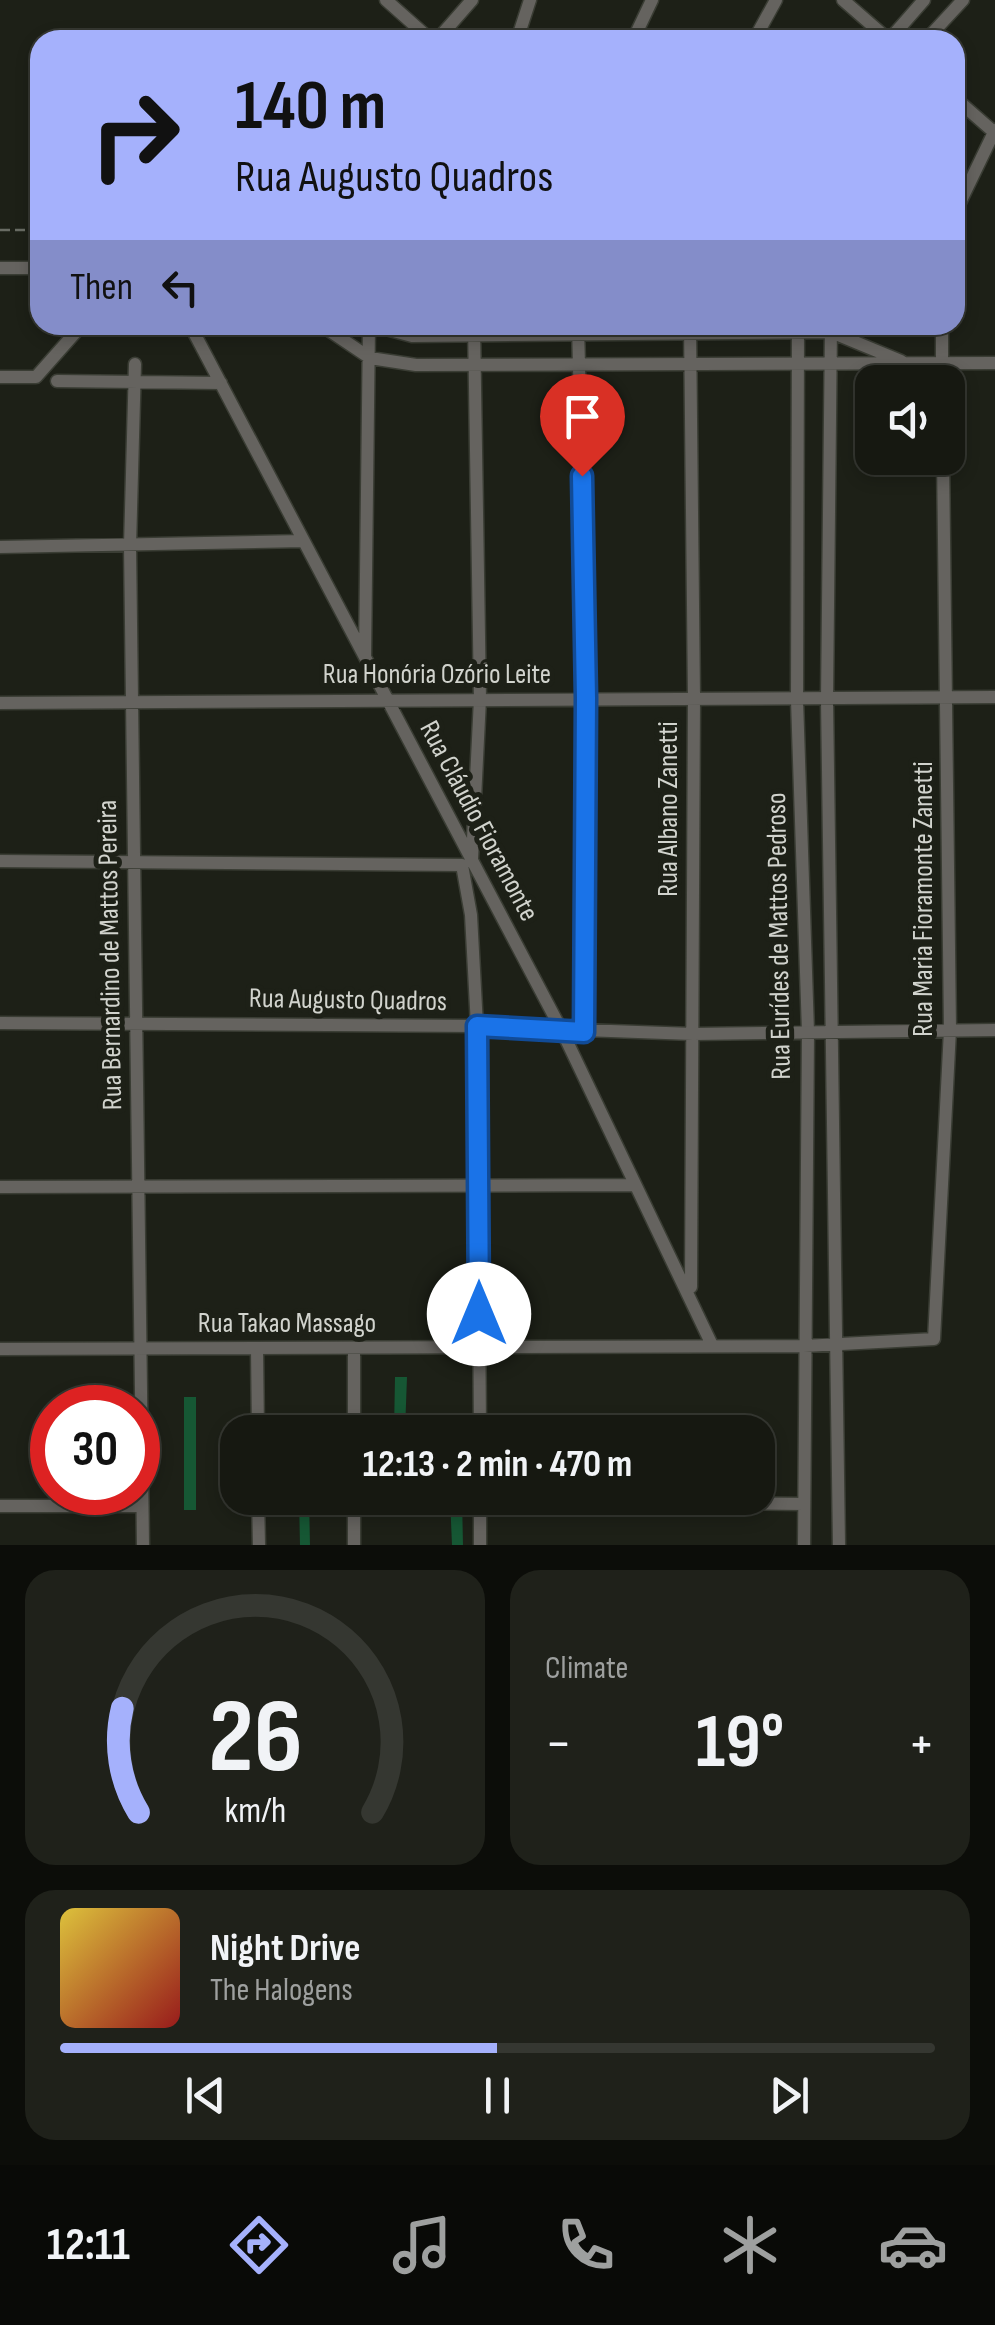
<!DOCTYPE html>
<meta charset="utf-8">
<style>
body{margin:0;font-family:"Sofia Sans Condensed",sans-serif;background:#1f211a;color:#f1f3f6;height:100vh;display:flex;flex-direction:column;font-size:38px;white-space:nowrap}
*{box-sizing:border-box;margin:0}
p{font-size:32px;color:#9ea09f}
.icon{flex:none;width:55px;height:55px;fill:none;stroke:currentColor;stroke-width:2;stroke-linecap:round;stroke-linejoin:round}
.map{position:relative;height:1545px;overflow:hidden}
.panel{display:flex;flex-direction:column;gap:25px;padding:25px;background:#0c0d09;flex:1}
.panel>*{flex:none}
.guide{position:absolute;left:30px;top:30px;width:935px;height:305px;border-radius:30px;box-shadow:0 5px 15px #0003,0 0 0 2px #353731;background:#a5b1fc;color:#111;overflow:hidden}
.controls{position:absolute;left:855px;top:365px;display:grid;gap:20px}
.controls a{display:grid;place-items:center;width:110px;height:110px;border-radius:20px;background:#161811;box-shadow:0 5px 15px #0003,0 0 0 2px #353731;font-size:50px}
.speed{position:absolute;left:30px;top:1385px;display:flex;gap:20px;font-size:50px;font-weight:700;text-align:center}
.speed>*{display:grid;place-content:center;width:130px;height:130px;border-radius:50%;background:#161811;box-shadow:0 5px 15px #0003,0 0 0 2px #353731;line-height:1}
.speed .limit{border:15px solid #d22;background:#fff;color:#111}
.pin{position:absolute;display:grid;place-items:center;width:85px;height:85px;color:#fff;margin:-102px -42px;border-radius:50% 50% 50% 0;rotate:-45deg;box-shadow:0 0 10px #0007}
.pin .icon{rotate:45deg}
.me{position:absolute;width:110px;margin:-55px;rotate:0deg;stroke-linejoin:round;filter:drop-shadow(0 0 8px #0008)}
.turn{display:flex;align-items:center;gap:35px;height:210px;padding:0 40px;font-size:45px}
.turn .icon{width:130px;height:130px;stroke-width:2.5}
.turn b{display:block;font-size:70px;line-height:85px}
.then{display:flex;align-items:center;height:95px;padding:0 40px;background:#0003;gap:20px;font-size:38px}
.big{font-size:75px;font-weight:700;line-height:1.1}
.panel .widget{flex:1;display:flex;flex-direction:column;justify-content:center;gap:15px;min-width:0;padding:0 35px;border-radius:30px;background:#1f211a}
.panel .dial{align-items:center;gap:0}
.dial svg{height:260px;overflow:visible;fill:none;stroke:#353731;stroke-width:7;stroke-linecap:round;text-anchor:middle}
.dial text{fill:#f1f3f6;stroke:none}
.song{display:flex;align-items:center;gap:30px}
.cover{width:120px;height:120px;border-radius:15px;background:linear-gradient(135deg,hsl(50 70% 55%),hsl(0 70% 35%))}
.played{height:10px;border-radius:5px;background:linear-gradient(90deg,#a5b1fc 50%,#353731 50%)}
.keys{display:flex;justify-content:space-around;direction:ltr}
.heat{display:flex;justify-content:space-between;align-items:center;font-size:55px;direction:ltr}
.panel .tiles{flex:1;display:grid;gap:25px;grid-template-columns:1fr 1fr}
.widget:last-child{grid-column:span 2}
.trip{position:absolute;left:220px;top:1415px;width:555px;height:100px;border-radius:30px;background:#161811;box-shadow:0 5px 15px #0003,0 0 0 2px #353731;font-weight:700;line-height:100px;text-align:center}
.tab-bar{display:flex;height:160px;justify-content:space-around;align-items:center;background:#090a07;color:#9ea09f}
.tab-bar .icon{width:70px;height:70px}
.tab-bar .active{color:#a5b1fc}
.tab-bar b{font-size:45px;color:#f1f3f6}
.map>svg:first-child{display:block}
.building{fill:#165734}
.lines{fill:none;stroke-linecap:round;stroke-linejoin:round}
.minor-casing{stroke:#3a3d34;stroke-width:15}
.path{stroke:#696c64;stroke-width:2.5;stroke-dasharray:10 5;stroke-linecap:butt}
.minor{stroke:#65635f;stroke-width:12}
.route-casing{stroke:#114b97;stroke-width:25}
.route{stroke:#1a73e8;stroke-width:18}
.labels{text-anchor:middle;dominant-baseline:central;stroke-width:10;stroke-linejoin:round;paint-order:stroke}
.street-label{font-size:28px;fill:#d1d3cd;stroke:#1d2017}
</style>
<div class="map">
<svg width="995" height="1545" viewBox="0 0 995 1545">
<rect width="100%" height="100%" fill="#1d2017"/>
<!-- building -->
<path class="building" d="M395,1377H407L405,1431H394Z
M184,1397H196V1510H184Z
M299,1498H309L310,1545H300Z
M450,1498H462L463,1545H452Z"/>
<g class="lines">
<!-- minor casing -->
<g class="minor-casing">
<path id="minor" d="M386,0L431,40
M843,0L889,40L924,0
M437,40L472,0
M517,40L530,0
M633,40L652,0
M754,40L776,0
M926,40L963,0
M955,98L995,133
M955,213L995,130
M0,268H40
M190,325L562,1031L712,1345
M321,325L370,358L416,365L995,363
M371,325L412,336L831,332L901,361
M578,325L587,698L584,1032
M690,325L694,698L691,1287
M798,325L797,700L808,1032L804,1545
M831,325L827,700L839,1545
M942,325V382
M135,364L130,546L143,1545
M0,377H36L82,325
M57,381L221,383
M0,547L303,541
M365,657L369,325
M0,703L995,697
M472,859L480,699L474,325
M0,861L462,865
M462,865L471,915L477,1026L480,1432
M0,1023L477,1026L693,1034L995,1030
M0,1187L635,1185
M354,1348V1432
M0,1349L804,1346L934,1339L950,1030L943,458
M257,1349L258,1432
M258,1498L259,1545
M354,1498V1545
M480,1498V1545
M480,1500L804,1504
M0,1506H142"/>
</g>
<!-- path -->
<path class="path" d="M0,230H40"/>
<!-- minor -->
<use href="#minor" class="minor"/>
</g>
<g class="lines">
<!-- route casing -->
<g class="route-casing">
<path id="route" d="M479,1314L477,1026L584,1032L586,698L582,476"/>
</g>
<!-- route -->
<use href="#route" class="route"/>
</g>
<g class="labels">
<!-- street labels -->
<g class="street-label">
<text x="437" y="674">Rua Honória Ozório Leite</text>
<text transform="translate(668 809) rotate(-90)">Rua Albano Zanetti</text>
<text transform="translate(479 821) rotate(62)">Rua Cláudio Fioramonte</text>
<text transform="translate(923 899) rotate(-90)">Rua Maria Fioramonte Zanetti</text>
<text transform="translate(779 936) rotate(-91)">Rua Eurídes de Mattos Pedroso</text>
<text transform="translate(110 955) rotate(-91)">Rua Bernardino de Mattos Pereira</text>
<text transform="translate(348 1000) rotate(1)">Rua Augusto Quadros</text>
<text x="287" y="1323">Rua Takao Massago</text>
</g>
</g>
</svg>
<div class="controls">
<a><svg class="icon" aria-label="sound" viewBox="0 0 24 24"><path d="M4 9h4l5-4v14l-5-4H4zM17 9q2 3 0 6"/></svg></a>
</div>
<div class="speed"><div class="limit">30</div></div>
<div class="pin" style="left:582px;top:476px;background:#d93025"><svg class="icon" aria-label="arrive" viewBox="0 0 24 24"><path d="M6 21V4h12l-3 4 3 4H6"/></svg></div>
<svg class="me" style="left:479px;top:1314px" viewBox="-20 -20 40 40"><circle r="19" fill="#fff"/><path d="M0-13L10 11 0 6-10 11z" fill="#1a73e8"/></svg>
<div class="trip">12:13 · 2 min · 470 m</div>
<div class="guide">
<div class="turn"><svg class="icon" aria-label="right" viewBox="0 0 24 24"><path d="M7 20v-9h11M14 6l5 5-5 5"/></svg><div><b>140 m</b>Rua Augusto Quadros</div></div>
<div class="then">Then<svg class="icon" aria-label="left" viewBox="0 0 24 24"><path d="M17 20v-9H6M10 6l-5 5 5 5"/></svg></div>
</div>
</div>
<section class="panel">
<div class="tiles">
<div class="widget dial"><svg viewBox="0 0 100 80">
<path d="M14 69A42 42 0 1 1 86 69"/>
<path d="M14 69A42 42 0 0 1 9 37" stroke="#a5b1fc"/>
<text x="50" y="56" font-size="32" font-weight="700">26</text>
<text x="50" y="72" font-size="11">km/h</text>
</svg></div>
<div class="widget"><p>Climate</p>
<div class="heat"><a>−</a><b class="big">19°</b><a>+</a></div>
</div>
<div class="widget">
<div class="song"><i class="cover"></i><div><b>Night Drive</b><p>The Halogens</p></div></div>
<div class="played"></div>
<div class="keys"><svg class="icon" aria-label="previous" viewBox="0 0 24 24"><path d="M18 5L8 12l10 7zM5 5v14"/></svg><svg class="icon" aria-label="pause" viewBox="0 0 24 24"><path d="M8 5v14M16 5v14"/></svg><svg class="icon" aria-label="next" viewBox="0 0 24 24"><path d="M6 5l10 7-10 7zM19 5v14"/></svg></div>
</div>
</div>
</section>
<nav class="tab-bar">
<b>12:11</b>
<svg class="icon active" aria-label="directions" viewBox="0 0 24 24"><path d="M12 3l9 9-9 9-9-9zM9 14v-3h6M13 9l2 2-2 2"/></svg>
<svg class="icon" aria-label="music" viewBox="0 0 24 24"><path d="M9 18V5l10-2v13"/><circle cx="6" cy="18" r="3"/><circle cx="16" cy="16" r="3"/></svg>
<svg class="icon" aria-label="phone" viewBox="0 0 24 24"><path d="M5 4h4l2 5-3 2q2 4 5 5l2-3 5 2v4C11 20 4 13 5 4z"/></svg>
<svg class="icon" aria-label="climate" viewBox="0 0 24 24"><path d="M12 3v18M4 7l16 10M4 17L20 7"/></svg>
<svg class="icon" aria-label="car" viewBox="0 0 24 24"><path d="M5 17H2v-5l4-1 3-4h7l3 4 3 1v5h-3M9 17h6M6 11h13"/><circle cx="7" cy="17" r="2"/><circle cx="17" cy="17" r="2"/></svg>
</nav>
